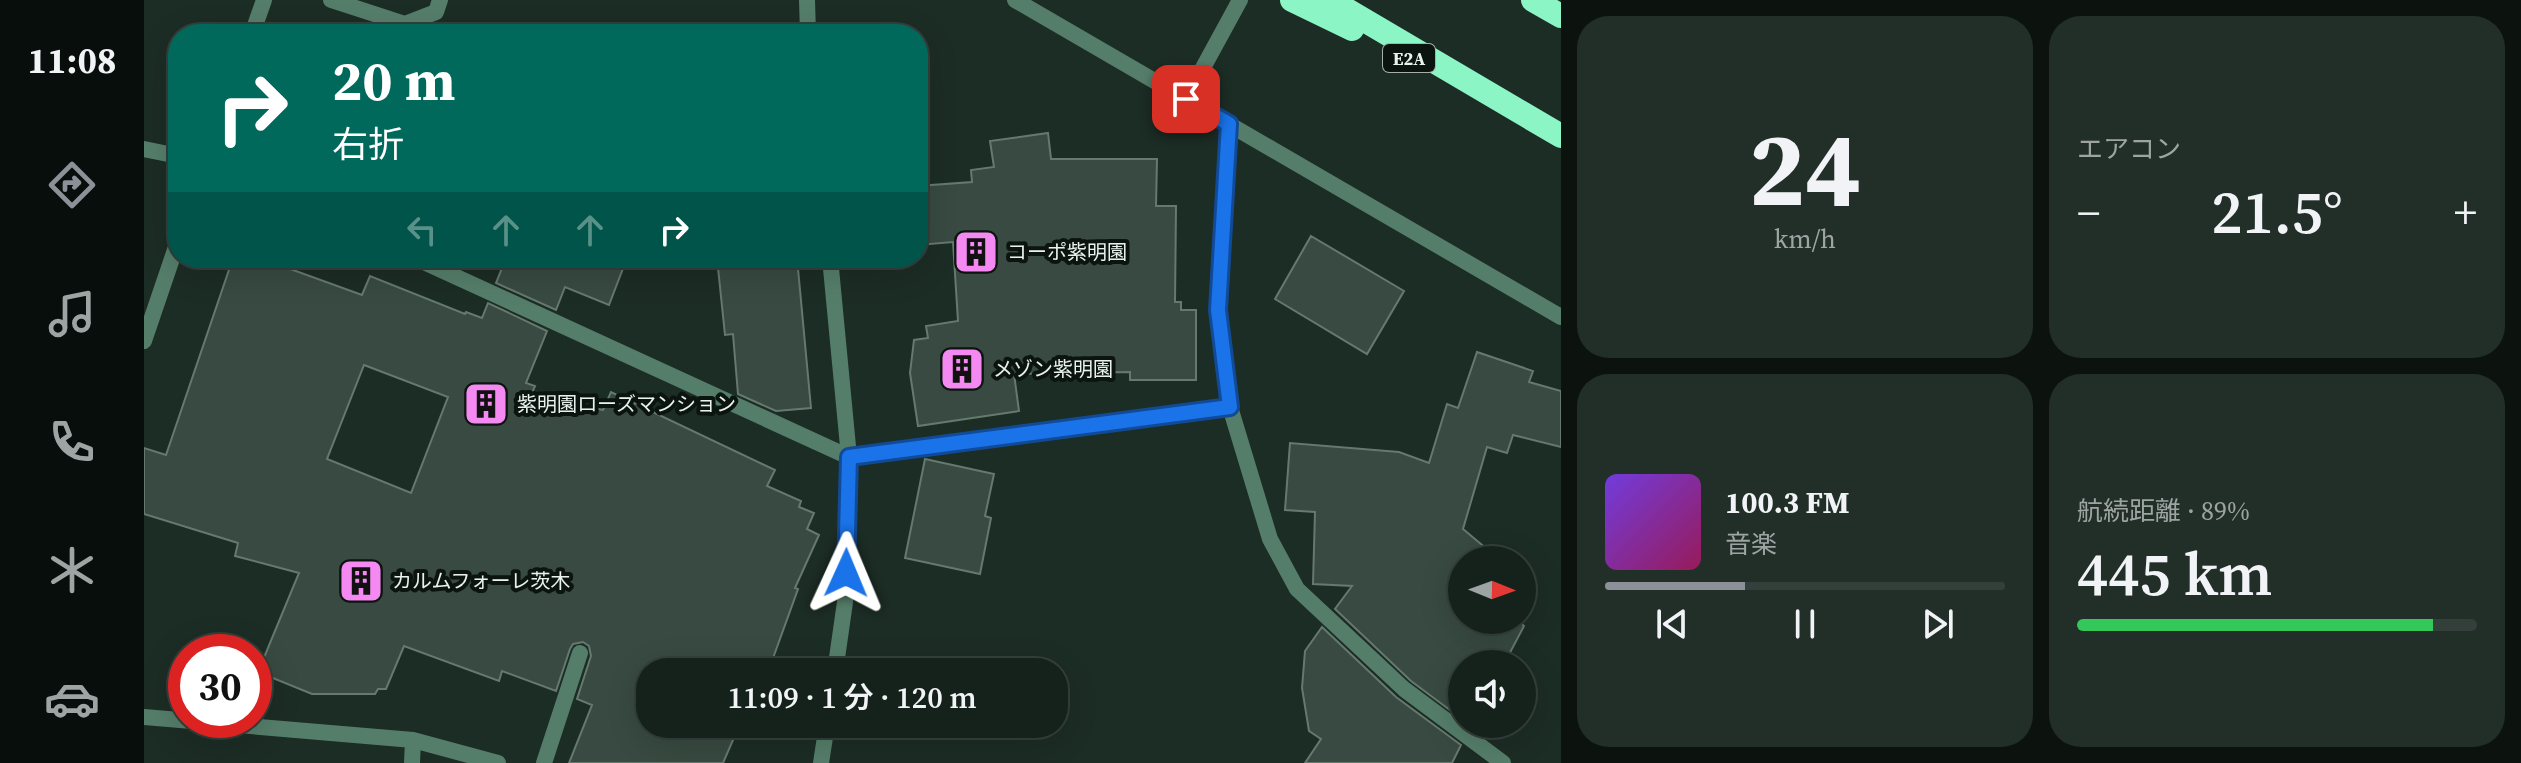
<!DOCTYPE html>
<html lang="ja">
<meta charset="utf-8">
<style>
body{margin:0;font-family:"Source Serif 4","Noto Sans JP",serif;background:#222f29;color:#f1f3f6;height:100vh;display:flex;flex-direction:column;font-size:30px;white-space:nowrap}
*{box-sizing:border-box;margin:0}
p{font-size:26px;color:#9da4a3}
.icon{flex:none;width:44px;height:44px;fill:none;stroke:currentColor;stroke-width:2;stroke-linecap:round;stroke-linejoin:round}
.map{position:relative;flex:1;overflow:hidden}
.details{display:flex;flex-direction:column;gap:16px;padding:16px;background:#0c130f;width:960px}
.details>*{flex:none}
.hud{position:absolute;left:24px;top:24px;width:760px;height:244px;border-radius:32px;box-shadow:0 8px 32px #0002,0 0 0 2px #343f3b;background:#00695c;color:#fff;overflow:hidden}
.needle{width:52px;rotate:91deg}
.fabs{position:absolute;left:1304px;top:546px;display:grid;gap:16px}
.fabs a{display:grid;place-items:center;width:88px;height:88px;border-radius:50%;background:#15221c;box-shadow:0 8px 32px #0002,0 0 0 2px #343f3b;font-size:40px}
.speed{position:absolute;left:24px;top:634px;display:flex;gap:16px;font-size:40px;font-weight:700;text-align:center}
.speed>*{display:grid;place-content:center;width:104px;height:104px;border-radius:50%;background:#15221c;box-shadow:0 8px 32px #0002,0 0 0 2px #343f3b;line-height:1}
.speed .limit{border:12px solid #d22;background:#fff;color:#111}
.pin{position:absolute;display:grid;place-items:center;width:68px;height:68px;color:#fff;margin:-34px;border-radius:16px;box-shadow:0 4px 12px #0006}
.me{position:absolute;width:88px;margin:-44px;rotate:1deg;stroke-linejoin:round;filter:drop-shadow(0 0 6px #0008)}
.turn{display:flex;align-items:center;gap:28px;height:168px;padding:0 32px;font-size:36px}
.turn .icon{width:104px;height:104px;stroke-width:2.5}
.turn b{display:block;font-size:56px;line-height:68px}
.lanes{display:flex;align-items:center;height:76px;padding:0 32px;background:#0003;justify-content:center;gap:40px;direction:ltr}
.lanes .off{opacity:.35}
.big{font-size:60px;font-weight:600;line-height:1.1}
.details .card{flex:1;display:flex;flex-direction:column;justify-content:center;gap:12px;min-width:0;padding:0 28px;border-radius:32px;background:#222f29}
.details .dial{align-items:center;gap:0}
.dial b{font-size:104px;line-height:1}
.song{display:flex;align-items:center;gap:24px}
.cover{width:96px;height:96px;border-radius:12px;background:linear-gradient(135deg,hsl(260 70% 55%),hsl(330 70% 35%))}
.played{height:8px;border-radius:4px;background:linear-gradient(90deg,#8c9099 35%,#343f3b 35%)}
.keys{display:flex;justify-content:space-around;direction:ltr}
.heat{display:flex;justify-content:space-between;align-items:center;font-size:44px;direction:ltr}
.charge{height:12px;border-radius:6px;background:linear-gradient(90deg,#34c759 89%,#343f3b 0)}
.details .tiles{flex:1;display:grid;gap:16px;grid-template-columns:repeat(2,1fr)}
.trip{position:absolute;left:492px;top:658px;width:432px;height:80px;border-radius:32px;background:#15221c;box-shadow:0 8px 32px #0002,0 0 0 2px #343f3b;font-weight:600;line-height:80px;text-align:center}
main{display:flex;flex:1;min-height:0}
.dock{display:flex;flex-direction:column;width:144px;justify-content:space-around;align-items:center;background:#080e0b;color:#9da4a3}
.dock .icon{width:56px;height:56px}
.dock .selected{color:#8c9099}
.dock b{font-size:36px;color:#f1f3f6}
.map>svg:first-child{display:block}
.building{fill:#384a41;stroke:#66796f;stroke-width:2;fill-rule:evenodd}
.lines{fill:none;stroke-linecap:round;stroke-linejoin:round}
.service{stroke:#557e6a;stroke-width:16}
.minor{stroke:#557e6a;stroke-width:16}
.motorway{stroke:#8bf5c5;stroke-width:24}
.route-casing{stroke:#114b97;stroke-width:20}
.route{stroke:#1a73e8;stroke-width:14}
.labels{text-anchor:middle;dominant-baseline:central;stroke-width:8;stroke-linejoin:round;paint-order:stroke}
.shield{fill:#0c1410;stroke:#a6b0ab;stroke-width:2}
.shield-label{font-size:18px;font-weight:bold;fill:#e8f3ed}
.poi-label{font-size:20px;fill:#e8f3ed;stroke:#0c1410;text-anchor:start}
</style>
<main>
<nav class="dock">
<b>11:08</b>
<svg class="icon selected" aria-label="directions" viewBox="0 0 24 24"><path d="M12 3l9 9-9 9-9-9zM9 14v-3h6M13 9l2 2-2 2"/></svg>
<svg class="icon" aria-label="music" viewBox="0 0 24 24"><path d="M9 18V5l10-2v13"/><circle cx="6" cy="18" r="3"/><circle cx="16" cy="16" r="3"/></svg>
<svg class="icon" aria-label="phone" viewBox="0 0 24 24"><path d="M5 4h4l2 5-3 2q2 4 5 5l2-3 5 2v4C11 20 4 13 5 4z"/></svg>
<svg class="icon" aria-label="climate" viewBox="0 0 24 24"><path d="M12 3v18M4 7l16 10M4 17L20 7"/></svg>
<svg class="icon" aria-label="car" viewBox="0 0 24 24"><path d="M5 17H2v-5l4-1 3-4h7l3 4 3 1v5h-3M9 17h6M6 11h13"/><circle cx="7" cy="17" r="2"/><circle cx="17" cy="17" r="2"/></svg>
</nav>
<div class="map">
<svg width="1417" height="763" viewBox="0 0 1417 763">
<rect width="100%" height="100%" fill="#1c2d25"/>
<!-- building -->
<path class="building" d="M904,133L907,159H1013L1012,206H1032L1031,302H1037V310H1052V380H986V372L870,374L875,411L774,426L766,373L770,340L784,338L782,326L814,321L809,242L774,245V186L828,182L827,170L850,167L846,141Z
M1167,236L1260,291L1223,354L1131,299Z
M89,258H116L218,295L226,276L321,314L322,312L338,318L344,303L403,331L382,383L391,386L388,393L459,410L467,392L631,470L623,486L657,501L655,507L670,513L663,529L675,535L651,588L654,589L624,672H506V724H596L579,763H425L448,705L433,699L447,656L445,646L439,642L429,644L426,649L412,691L358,671L355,681L260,646L242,689H234L231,694H168L114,672L155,573L91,556L94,543L0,514V448L22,455ZM220,365L304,397L267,493L183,459Z
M353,258H483L465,305L421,287L412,310L352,283L360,263Z
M573,258H653L667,408L632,411L594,394L589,334L581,335Z
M1333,352L1389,371L1385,382L1417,391V447L1369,435L1363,453L1343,447L1319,529L1356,560H1318V620H1373L1380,626L1360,664H1318V719L1267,681L1191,609L1208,586L1169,584L1171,512L1141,510L1146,443L1255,452L1285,463L1303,404L1314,408Z
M781,459L850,474L841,516L847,518L836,574L761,558Z
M1178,627L1252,697L1317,745L1308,763H1161L1177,739L1165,731L1158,688L1161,651Z"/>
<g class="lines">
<!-- service -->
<path class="service" d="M187,0L261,24L292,12L296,0
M400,763L436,653"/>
<!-- minor -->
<path class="minor" d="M663,0L664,34
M871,0L1417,317
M108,34L120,0
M1042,99L1096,0
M1085,124L1074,310L1086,407L1126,539L1153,589L1260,689L1359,763
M0,149L34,156
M271,258L705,457L1086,407
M686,258L705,457L701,602L691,672
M0,341L34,241
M0,717L269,740L354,763
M268,763L269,740
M677,763L683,724"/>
<!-- motorway -->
<path class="motorway" d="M1148,0L1208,29
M1186,0L1417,136
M1389,0L1417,16"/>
</g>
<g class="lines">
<!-- route casing -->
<g class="route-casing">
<path id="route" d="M702,573L705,457L1086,407L1074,310L1085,124L1042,99"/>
</g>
<!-- route -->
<use href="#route" class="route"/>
</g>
<!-- icons -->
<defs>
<g id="building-square" transform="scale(2.3)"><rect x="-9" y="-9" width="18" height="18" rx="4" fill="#f389f1" stroke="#0c1410"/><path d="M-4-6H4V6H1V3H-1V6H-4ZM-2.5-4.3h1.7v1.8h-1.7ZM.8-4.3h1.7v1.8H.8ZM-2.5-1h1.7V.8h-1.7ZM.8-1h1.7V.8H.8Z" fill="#111"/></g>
</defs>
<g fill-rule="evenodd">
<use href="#building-square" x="832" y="252"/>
<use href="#building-square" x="818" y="369"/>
<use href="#building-square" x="342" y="404"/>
<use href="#building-square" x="217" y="581"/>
</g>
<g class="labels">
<!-- shield labels -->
<rect class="shield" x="1239" y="44" width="52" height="28" rx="6"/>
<g class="shield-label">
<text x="1265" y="58">E2A</text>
</g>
<!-- poi labels -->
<g class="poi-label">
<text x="863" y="252">コーポ紫明園</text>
<text x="849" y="369">メゾン紫明園</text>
<text x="373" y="404">紫明園ローズマンション</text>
<text x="248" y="581">カルムフォーレ茨木</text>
</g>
</g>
</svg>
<div class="fabs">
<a><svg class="needle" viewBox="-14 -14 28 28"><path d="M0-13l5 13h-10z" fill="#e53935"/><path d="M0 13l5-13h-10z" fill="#9da4a3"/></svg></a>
<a><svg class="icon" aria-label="sound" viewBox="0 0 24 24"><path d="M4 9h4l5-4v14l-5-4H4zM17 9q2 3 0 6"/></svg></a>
</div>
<div class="speed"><div class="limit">30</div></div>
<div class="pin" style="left:1042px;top:99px;background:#d93025"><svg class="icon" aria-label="arrive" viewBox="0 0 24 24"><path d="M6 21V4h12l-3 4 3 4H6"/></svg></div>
<svg class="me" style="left:702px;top:573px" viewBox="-20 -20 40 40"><path d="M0-17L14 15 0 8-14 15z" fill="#1a73e8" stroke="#fff" stroke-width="4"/></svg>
<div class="trip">11:09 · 1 分 · 120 m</div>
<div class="hud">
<div class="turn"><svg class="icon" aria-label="right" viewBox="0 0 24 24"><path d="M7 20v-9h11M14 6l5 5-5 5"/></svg><div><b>20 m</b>右折</div></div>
<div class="lanes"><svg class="icon off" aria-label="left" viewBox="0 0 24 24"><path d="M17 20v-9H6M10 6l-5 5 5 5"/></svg><svg class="icon off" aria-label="ahead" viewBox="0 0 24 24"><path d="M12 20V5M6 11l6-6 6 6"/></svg><svg class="icon off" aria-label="ahead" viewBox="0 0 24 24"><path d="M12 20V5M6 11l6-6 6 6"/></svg><svg class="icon" aria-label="right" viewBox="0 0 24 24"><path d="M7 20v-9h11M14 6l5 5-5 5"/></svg></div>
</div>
</div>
<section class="details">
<div class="tiles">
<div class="card dial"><b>24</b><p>km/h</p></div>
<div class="card"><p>エアコン</p>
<div class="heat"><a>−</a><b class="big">21.5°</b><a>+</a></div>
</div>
<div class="card">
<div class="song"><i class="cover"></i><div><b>100.3 FM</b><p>音楽</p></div></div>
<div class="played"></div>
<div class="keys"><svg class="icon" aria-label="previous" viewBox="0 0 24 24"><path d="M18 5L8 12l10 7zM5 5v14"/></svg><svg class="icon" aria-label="pause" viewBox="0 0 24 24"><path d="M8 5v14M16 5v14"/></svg><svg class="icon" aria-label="next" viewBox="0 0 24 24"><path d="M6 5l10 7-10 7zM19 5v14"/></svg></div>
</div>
<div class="card"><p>航続距離 · 89%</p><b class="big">445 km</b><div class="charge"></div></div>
</div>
</section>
</main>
